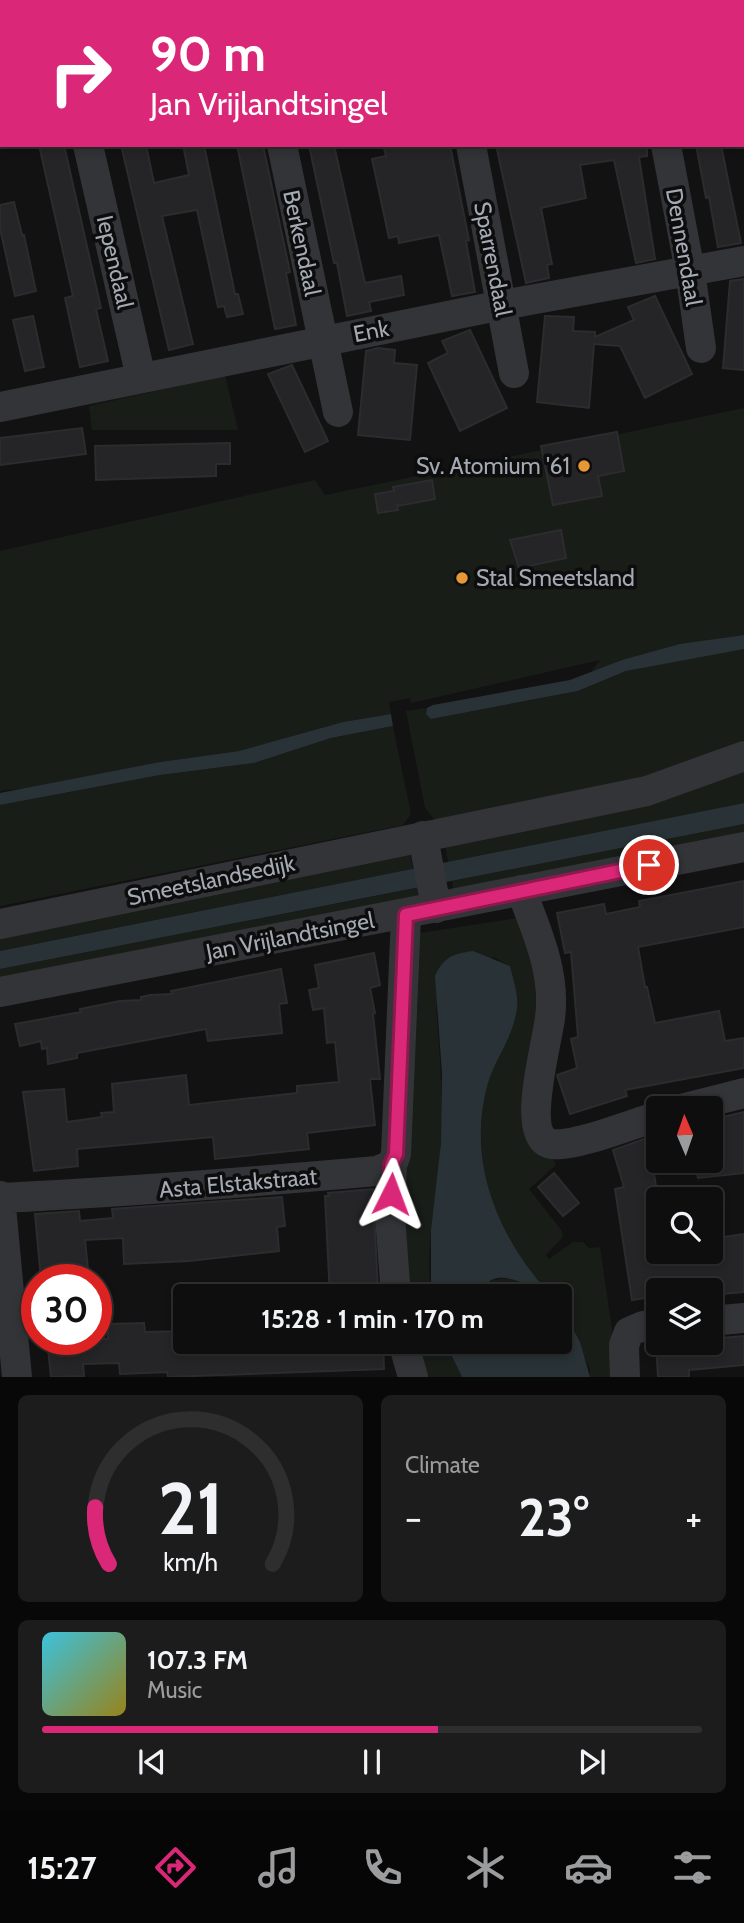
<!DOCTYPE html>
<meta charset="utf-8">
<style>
body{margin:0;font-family:Cabin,sans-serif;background:#1c1c1c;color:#f1f3f6;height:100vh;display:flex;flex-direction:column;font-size:26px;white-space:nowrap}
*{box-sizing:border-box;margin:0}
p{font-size:23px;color:#9b9c9e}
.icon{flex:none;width:38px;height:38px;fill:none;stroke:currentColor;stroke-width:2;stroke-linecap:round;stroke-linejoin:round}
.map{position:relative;height:1377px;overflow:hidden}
.side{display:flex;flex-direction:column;gap:18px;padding:18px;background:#080808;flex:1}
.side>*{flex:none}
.guide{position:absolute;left:0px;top:0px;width:746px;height:147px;box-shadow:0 4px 10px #0003,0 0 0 2px #2e2e2e;background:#db2777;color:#fff;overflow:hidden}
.needle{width:46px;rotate:358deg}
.fabs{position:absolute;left:646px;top:1096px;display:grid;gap:14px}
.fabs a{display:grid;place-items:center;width:77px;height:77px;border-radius:7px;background:#0e0e0e;box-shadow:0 4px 10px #0003,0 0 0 2px #2e2e2e;font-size:35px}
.speed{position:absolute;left:21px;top:1264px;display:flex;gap:14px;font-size:35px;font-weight:700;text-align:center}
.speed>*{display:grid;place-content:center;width:91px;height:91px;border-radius:50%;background:#0e0e0e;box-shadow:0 4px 10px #0003,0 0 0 2px #2e2e2e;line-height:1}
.speed .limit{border:10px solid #d22;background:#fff;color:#111}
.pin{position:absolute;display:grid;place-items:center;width:60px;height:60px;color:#fff;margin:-30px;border:4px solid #fff;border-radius:50%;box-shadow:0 2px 7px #0007}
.me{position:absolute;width:77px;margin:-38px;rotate:3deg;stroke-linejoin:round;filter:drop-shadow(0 0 5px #0008)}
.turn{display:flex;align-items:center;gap:24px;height:147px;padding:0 35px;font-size:32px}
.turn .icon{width:91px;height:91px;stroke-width:2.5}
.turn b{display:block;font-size:49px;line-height:60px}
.big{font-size:52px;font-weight:700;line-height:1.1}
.side .card{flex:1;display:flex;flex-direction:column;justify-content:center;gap:10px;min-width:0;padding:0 24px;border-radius:10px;background:#1c1c1c}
.side .dial{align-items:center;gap:0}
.dial svg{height:182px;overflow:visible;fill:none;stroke:#2e2e2e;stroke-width:7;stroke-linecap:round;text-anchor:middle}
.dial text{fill:#f1f3f6;stroke:none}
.song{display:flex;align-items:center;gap:21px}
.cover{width:84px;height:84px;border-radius:10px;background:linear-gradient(135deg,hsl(190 70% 55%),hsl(50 70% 35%))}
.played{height:7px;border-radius:4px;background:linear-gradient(90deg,#db2777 60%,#2e2e2e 60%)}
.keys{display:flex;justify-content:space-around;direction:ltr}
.heat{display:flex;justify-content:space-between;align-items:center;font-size:38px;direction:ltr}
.side .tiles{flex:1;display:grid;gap:18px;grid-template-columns:1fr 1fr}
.card:last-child{grid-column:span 2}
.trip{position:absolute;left:173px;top:1284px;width:399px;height:70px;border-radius:7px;background:#0e0e0e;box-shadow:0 4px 10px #0003,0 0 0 2px #2e2e2e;font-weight:700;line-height:70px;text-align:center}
.tabs{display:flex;height:112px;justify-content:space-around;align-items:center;background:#060606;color:#9b9c9e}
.tabs .icon{width:49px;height:49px}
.tabs .on{color:#db2777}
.tabs b{font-size:32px;color:#f1f3f6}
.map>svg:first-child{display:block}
.green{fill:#181d18}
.water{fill:#293236}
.building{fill:#252527;stroke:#2c2c2f;stroke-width:2}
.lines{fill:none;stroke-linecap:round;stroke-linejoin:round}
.minor{stroke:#333438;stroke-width:30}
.route-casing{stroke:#8e194d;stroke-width:18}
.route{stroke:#db2777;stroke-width:12}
.poi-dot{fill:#e69736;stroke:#0d0d0e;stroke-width:2.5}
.labels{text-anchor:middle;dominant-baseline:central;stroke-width:7;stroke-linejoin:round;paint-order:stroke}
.street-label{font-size:23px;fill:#a4aab3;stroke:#0d0d0e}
.poi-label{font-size:23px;fill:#a4aab3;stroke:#0d0d0e;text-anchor:end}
</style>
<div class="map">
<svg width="744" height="1377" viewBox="0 0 744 1377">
<rect width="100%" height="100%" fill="#121213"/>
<!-- green -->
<path class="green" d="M225,375L238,430H92L89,406Z
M744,408V635C690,642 642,653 591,672L600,660L411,703L410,698L389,702L391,714L343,722L239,751L160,762L34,788L0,791V551L315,480L325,495Z
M733,649H744V740L662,775L435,820L425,808L406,711L427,708L426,714L431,719L579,691L626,671Z
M393,726L411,814L403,825L0,906V805L160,775L254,763L331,738Z
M744,771V803L448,862L445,845Z
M744,824V839L454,895L452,881Z
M410,853L413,869L0,951V933Z
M417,888L419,902L0,984V969Z
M518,918L539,961L548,1149L556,1165L529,1189L562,1231L563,1237L546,1255L549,1259L573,1242H583L589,1248L600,1247L619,1377H590V1370L565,1315H560V1297H484L483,1294L492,1280C512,1276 526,1281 541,1294L547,1291C497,1234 466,1160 488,1083C496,1057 514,1036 517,1008C519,996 513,979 510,966L493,957L436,1007C440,1052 443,1096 441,1141C439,1192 423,1246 432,1297H406L398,1211L413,934Z
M415,1342H445L462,1377H425Z"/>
<!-- water -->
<path class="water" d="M744,635V649L626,671L578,691L431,719L426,714L427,708L433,705L570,680L622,660L680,644Z
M391,714L393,726L331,738L254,763L160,775L0,805V793L160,762L239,751L343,722Z
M744,803V824L0,969V951Z
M473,951L510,966C513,979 519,996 517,1008C514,1036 496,1057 488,1083C466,1160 497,1234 547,1291L541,1294C527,1282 484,1263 484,1297H432L431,1294V1230L441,1143L442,1073L435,976C444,957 452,954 473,951Z
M560,1315H565L580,1342L590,1377H462L445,1342H519L537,1346L560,1342Z"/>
<!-- building -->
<path class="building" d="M39,145H64L101,308L96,309L108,361L80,367L65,298L73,296Z
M121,145H146L154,183L189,175L183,145H204L235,294H238L243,314L227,317L224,306L218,307L197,210L162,216L193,344L169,350Z
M237,145H263L290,272L286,273L296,325L275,329Z
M309,145H334L365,283L401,276L404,295L369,302L371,311L347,316L337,263H334Z
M399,145H450L469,240L466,241L475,292L452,296L439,235L399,243L398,236L389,238L372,159L386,156L384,148Z
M496,145H647V156L639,157L655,259L636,263L614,160L580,165L586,198L541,208L552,264L547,265L549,278L526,283Z
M696,145H721L741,243L718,247L709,197L706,198Z
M14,202L22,235H24L36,291L15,296L0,228V205Z
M744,279V370L723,368L730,281Z
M655,296L692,374L645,398L620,346L594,344L589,408L537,402L545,316L574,317L573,331L595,332V337L634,320L628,307Z
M33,316L44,367L25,371L13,320Z
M470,330L507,408L460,431L428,363L448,353L442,341Z
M378,348L395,350L394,363L417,365L410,440L358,435L366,351Z
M292,365L328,441L305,452L268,374Z
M82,428L86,454L0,465V438Z
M617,432L624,471L598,476L602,496L553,505L541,446Z
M230,443V464H216V476L96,480L95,446Z
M432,480L435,499L398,506L397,504L398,510L378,513L375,494L394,491L393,487Z
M561,530L566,558L519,568L510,540Z
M744,881V927L638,947L645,987H647L655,1023L719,1011L725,1041L744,1038V1068L625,1090L627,1096L570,1114L557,1075L577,1068L571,1039L578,1037L571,952L565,953L557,913L604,904L606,914L640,907L639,901Z
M374,953L380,985L370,988L375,1013L373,1014L380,1079H370L375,1125L307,1133L309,1149L215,1159L213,1137L77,1149L78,1166L34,1171L23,1092L64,1089L67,1122L102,1117L101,1113L114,1112L112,1084L186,1075L189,1105L297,1093V1086L339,1082L335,1042L327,1043L324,1008L313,1010L309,990L319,988L315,965Z
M281,969L287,1003L279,1004L282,1033L208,1041L206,1029L77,1053V1058L48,1064L47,1048L42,1049L41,1041L20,1046L15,1024L81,1012L80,1009L120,1001L141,1000V997L150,995L172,994L171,991Z
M744,1112V1173L698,1178L695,1160H710V1120Z
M655,1135L658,1154L651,1156L658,1198V1251H710V1239L744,1234V1292L710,1295V1290H658V1296L632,1300L615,1189L624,1187L613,1150Z
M554,1173L579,1203L563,1216L538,1187Z
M373,1189L378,1292L350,1294V1297H330L325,1196H329L328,1193Z
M282,1197L285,1226L277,1227L279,1251L189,1261L124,1264L123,1238L85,1240L89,1279H41L35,1214L79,1211L80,1221L113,1218L112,1209Z
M144,1323L145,1332L186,1331V1347L219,1345V1342H383L384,1369L168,1377L167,1372L120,1374L119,1363L83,1364L84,1376L51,1377L47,1339H108V1324Z
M744,1336V1365L689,1370V1377H658L656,1343L710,1342V1339Z"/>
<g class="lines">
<!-- minor -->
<path class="minor" d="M55,0V2
M251,0V2
M442,0V2
M639,0L640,2
M88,145L141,378
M282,145L338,412
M471,145L514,373
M666,145L690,271L701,348
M0,407L502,305L744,261
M423,836L436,908
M521,890C537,932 556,973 550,1018C547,1044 523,1126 546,1142C561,1153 638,1122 658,1116
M0,924L647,791L744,756
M0,992L744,847
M685,1108L744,1093
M392,1165L390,1216L396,1297
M0,1196L17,1377
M0,1198C126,1192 251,1182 377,1171L392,1165L396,1154L406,915
M710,1321L744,1318
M403,1342L413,1377
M625,1377L624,1345L629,1332L643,1326L658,1325"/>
</g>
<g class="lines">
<!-- route casing -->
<g class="route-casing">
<path id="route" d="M391,1194V1165L396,1154L406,915L649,865"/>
</g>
<!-- route -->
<use href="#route" class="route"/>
</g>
<!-- markers -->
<g class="poi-dot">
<circle cx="584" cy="466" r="7"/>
<circle cx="462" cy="578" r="7"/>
</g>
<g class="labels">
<!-- street labels -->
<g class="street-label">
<text transform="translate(302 243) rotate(78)">Berkendaal</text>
<text transform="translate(684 247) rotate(80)">Dennendaal</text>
<text transform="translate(493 259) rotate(79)">Sparrendaal</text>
<text transform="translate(115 262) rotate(77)">Iependaal</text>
<text transform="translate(371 331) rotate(-11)">Enk</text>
<text transform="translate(211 880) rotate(-12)">Smeetslandsedijk</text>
<text transform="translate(290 936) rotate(-11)">Jan Vrijlandtsingel</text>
<text transform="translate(238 1183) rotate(-5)">Asta Elstakstraat</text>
</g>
<!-- poi labels -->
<g class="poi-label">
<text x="570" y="466">Sv. Atomium '61</text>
<text x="476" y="578" text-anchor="start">Stal Smeetsland</text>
</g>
</g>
</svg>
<div class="fabs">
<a><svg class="needle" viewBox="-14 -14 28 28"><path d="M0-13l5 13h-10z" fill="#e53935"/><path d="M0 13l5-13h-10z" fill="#9b9c9e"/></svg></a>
<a><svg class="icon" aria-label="search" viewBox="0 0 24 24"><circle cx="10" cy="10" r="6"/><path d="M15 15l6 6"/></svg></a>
<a><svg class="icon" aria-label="layers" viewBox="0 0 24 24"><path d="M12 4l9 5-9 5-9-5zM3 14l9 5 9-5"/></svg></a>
</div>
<div class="speed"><div class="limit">30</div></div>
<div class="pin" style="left:649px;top:865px;background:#d93025"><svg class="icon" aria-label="arrive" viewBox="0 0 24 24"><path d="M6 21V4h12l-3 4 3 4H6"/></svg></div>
<svg class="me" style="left:391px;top:1194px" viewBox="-20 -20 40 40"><path d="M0-17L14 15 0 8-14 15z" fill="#db2777" stroke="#fff" stroke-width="4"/></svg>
<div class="trip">15:28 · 1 min · 170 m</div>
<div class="guide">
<div class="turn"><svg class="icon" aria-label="right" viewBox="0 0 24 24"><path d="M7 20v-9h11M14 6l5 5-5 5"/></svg><div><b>90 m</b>Jan Vrijlandtsingel</div></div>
</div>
</div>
<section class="side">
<div class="tiles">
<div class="card dial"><svg viewBox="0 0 100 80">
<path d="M14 69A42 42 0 1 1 86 69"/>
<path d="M14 69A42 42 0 0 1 8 44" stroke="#db2777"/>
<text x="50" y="56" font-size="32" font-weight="700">21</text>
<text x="50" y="72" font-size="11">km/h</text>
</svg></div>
<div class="card"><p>Climate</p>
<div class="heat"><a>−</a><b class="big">23°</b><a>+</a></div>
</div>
<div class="card">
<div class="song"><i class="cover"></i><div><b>107.3 FM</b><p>Music</p></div></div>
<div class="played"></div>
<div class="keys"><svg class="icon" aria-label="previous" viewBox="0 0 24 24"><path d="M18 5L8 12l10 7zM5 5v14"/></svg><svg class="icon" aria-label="pause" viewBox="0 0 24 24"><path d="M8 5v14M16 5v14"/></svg><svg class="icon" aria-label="next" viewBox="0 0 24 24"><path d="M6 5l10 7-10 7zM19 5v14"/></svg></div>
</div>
</div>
</section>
<nav class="tabs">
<b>15:27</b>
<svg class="icon on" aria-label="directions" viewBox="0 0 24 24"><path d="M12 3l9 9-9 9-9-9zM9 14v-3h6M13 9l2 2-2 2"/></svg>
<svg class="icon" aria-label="music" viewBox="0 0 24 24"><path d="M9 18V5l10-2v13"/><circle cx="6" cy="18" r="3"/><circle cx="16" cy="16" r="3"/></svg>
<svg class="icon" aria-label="phone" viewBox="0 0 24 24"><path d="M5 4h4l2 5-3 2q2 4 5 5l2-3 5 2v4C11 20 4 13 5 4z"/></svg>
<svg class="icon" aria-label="climate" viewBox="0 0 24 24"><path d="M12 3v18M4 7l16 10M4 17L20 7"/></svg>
<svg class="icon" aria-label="car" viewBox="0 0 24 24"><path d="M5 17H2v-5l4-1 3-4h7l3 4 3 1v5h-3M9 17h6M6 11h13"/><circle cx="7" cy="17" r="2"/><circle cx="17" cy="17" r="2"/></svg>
<svg class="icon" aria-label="filters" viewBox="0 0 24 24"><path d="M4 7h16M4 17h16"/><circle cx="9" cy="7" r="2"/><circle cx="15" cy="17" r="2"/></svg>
</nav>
